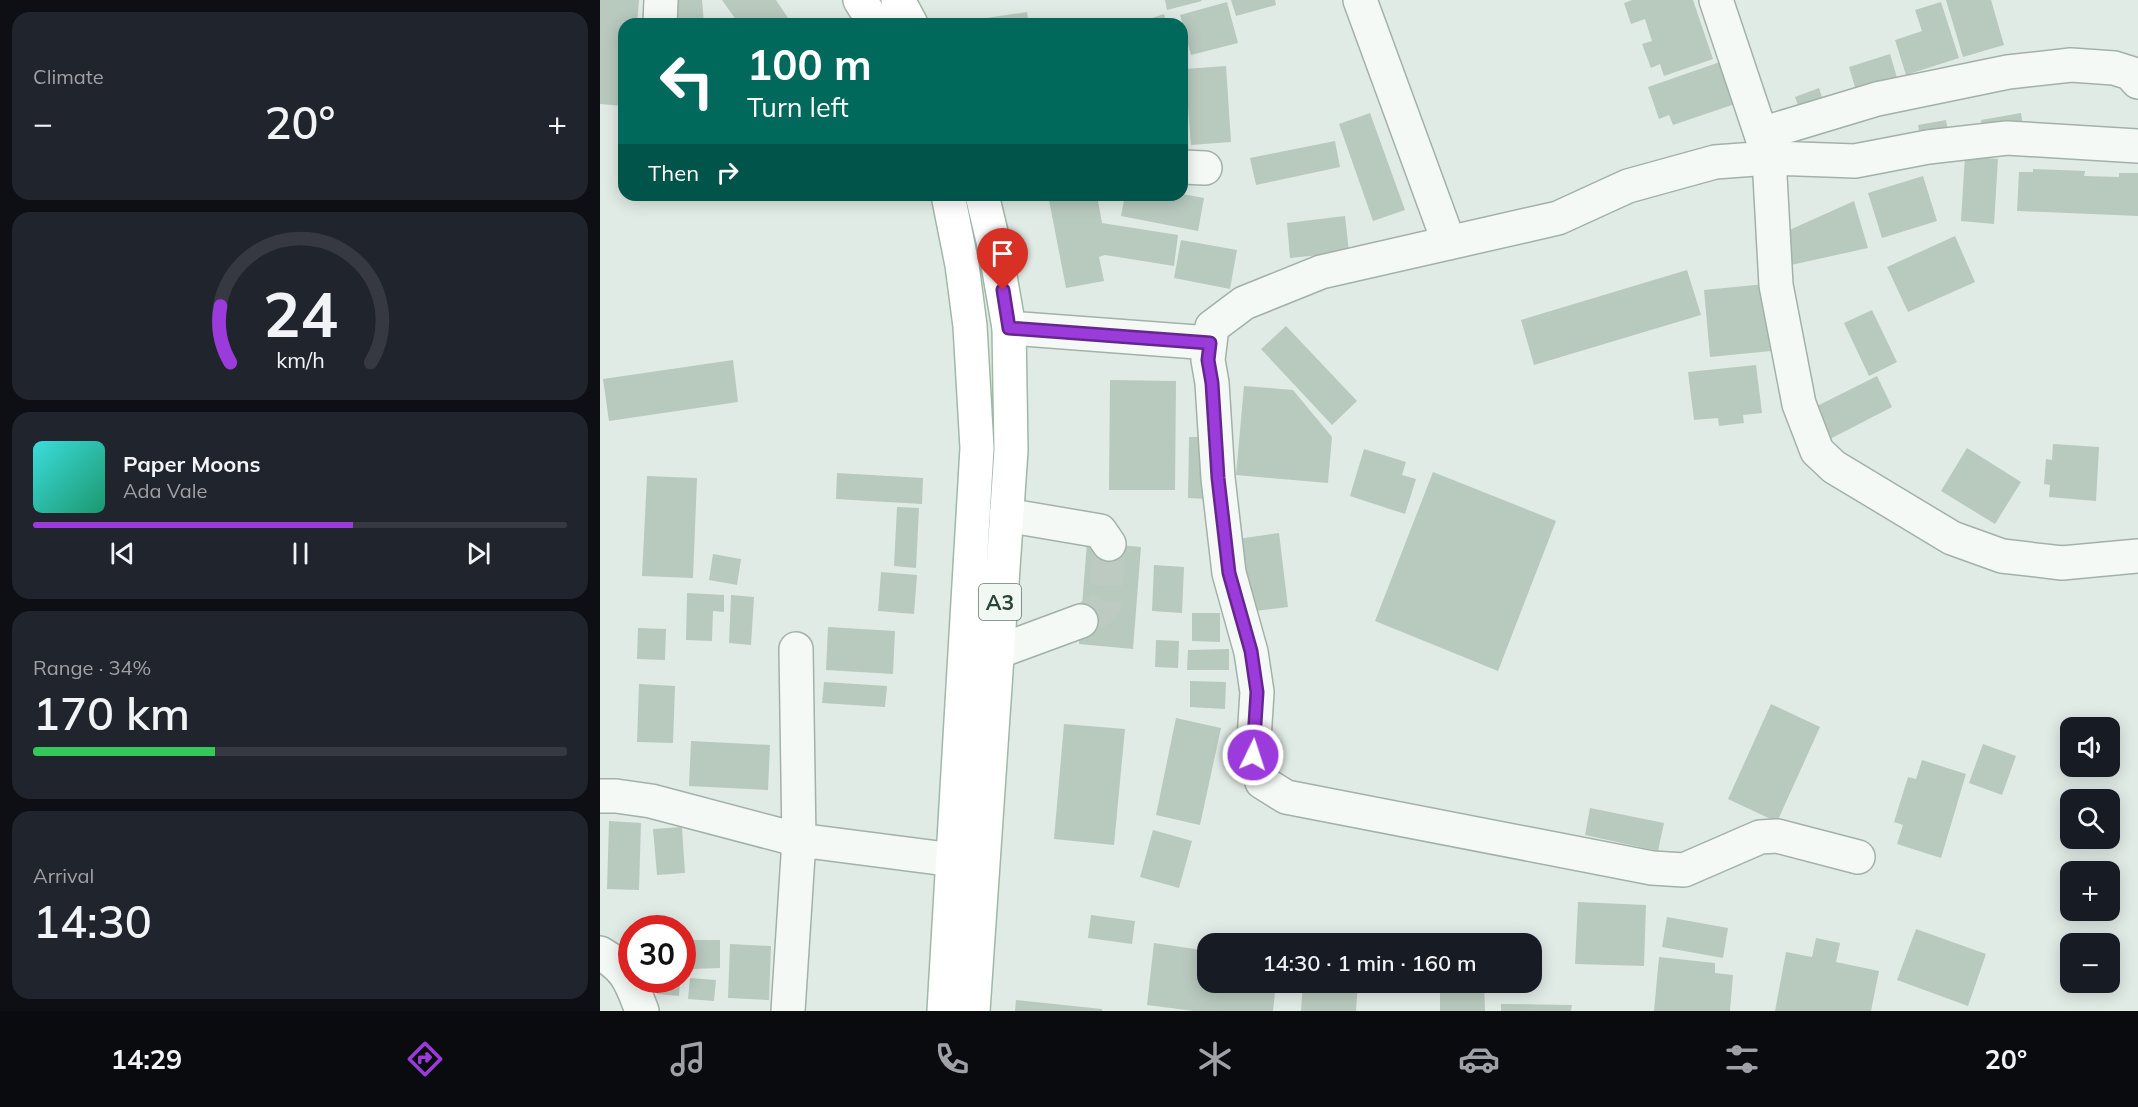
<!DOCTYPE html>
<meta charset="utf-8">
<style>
body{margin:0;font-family:Mulish,sans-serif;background:#20242c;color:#f1f3f6;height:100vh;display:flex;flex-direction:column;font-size:22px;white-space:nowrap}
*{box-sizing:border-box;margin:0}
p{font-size:20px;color:#9ea1a6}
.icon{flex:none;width:33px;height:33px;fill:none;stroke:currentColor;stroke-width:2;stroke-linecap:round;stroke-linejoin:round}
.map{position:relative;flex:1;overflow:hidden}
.details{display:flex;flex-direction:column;gap:12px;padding:12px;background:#0d0f14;width:600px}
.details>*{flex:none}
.hud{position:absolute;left:18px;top:18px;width:570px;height:183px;border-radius:18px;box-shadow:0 3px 15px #0003;background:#00695c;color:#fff;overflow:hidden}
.buttons{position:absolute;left:1460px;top:717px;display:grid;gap:12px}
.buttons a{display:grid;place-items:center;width:60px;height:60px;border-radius:12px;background:#171b24;box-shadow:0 3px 15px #0003;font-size:30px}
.speed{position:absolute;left:18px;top:915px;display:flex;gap:12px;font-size:30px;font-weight:700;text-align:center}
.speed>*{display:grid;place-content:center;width:78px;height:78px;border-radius:50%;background:#171b24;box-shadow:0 3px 15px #0003;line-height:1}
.speed .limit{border:9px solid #d22;background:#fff;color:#111}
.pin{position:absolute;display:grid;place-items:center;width:51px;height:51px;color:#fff;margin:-62px -26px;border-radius:50% 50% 50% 0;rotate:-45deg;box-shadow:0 0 6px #0007}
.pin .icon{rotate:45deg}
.me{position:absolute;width:66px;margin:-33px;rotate:4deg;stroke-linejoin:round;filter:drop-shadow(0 0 4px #0008)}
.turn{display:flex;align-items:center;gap:21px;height:126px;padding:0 30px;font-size:27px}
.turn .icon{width:78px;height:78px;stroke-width:2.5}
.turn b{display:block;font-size:42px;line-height:51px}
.then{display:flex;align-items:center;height:57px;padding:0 30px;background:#0003;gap:12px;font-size:22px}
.big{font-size:45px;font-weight:600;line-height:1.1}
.details .card{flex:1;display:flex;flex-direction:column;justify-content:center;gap:9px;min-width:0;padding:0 21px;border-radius:18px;background:#20242c}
.details .dial{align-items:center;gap:0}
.dial svg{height:156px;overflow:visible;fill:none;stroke:#363941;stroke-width:7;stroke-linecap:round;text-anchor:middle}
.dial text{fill:#f1f3f6;stroke:none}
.song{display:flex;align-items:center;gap:18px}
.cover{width:72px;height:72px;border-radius:9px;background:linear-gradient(135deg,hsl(180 70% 55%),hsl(160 70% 35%))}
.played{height:6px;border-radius:3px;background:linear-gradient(90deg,#9c3bdb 60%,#363941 60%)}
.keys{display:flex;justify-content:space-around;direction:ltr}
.heat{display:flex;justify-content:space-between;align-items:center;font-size:33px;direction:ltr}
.charge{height:9px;border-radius:4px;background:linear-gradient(90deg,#34c759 34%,#363941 0)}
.trip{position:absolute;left:597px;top:933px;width:345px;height:60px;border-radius:18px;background:#171b24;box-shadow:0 3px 15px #0003;font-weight:600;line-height:60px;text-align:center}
.menu{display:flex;height:96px;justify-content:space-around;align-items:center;background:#090b0e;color:#9ea1a6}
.menu .icon{width:42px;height:42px}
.menu .selected{color:#9c3bdb}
.menu b{font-size:27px;color:#f1f3f6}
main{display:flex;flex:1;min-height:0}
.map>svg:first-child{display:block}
.building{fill:#b8c9be}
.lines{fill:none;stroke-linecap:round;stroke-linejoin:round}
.minor-tunnel{stroke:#bccac1;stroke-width:33;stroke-dasharray:33 16;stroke-linecap:butt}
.minor-casing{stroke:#a2b2a8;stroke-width:36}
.major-casing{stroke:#9fb8a8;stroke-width:36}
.minor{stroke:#f4f9f6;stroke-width:33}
.major{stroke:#fff;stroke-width:33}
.route-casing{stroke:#65268e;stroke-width:15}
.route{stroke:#9c3bdb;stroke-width:10}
.labels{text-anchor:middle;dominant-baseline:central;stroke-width:4.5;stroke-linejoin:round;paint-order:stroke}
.shield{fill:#f1f8f3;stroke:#647a6d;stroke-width:1.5}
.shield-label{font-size:21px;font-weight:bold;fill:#284433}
</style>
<main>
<section class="details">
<div class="card"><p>Climate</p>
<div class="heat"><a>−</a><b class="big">20°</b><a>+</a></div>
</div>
<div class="card dial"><svg viewBox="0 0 100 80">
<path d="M14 69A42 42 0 1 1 86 69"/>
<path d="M14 69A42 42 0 0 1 9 40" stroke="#9c3bdb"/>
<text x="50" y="56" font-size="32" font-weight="700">24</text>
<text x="50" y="72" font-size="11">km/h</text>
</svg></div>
<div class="card">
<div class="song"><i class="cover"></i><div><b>Paper Moons</b><p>Ada Vale</p></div></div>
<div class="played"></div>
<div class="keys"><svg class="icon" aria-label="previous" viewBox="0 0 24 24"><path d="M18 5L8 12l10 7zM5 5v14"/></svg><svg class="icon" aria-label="pause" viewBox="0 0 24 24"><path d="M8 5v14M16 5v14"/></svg><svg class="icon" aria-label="next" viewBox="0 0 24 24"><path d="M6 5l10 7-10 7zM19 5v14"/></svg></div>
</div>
<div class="card"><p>Range · 34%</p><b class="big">170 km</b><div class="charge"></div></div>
<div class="card"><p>Arrival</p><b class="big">14:30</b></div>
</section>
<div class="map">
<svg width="1538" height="1011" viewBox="0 0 1538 1011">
<rect width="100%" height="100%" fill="#e1ebe5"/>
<!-- building -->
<path class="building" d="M0,0H39L37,24H24V106L0,104Z
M70,0H102L104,24H72Z
M122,0H176L192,24H139Z
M565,0H601L602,1L567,10Z
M631,0H675L676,5L636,16Z
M1032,0H1093L1113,59L1064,76L1060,64L1051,68L1042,44L1052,41L1045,19L1031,24L1024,3Z
M1346,0H1391L1404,45L1363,57Z
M627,2L638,43L591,55L580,15Z
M1341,2L1359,58L1306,75L1295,40L1322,31L1315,10Z
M427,12L429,24H374L373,20Z
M564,14L567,24H535Z
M1290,54L1298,81L1257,94L1249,67Z
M1120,62L1135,104L1073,125L1069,115L1059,119L1048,87Z
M626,66L631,142L591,145L585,69Z
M1219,88L1227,113L1204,122L1195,97Z
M770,113L805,210L773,221L739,124Z
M1421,113L1424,133L1384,139L1381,120Z
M1346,120L1350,142L1322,147L1318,125Z
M735,141L740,167L656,185L650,158Z
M1365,156L1398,159L1394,224L1361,221Z
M1433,169L1485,171L1484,176L1519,177V173H1538V216L1417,211L1419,172H1433Z
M1323,176L1337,221L1282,238L1268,193Z
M582,194L604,198L598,231L521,216L525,195Z
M448,195H472L473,198L497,195L502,223L578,235L574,266L505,255L499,257L504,281L466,288Z
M1254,201L1268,248L1191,265L1185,232Z
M745,216L749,252L690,258L687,223Z
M1355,236L1375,282L1308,312L1287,267Z
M581,240L637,250L630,289L574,278Z
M1087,270L1101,315L934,365L921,320Z
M1165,284L1171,351L1110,357L1104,290Z
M1272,310L1297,362L1269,376L1244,323Z
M686,326L757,401L732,425L661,349Z
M133,360L138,402L9,421L3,379Z
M1156,365L1162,413L1143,415L1144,423L1119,426L1118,418L1094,420L1088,372Z
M1277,376L1292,407L1230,439L1215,407Z
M510,380L576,381L575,490H509Z
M644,386L693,390L732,437L728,483L636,475Z
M589,437H609L608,499L588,498Z
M1453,444L1499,447L1496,501L1449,497L1450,485L1444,484L1446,459L1452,460Z
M1367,448L1421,482L1395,524L1341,491Z
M764,449L806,462L802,475L816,479L805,514L750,496Z
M833,472L956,521L898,671L775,621Z
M237,473L323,478L322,504L236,499Z
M47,476L97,478L93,578L42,576Z
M297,507L319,508L316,568L294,566Z
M679,533L688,607L647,612L637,539Z
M487,542L541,547L533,649L479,644Z
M113,554L141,559L137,585L109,580Z
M554,565L584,567L582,613L552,611Z
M281,572L317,575L314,614L278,611Z
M87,593L124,595V612L113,611L112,641L86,640Z
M131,595L154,597L151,645L129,643Z
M592,613H620V642L592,641Z
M228,627L295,631L293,674L226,670Z
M38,628L66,629L65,660L37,659Z
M556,640L579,641L578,668L555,667Z
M629,649V670H587L588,650Z
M590,681L626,682L625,709L590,707Z
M224,682L287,686L285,707L222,703Z
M39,684L75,686L73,743L37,742Z
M1171,704L1220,727L1177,822L1128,799Z
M576,718L621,728L600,825L556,815Z
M464,724L525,729L514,845L454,839Z
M91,741L170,745L168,790L89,786Z
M1383,744L1416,756L1402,795L1369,783Z
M1322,760L1366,774L1341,858L1297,844L1303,825L1294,822L1308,777L1316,779Z
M990,808L1064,823L1058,851L985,835Z
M9,821L41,823L39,890L7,889Z
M82,827L85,873L57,875L53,829Z
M553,830L592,841L579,888L540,877Z
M978,902L1046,905L1044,966L975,964Z
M491,915L535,921L532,944L488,938Z
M1067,917L1128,928L1123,958L1062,947Z
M1316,929L1386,954L1368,1006L1297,980Z
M1216,938L1240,943L1236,962L1279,971L1271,1011H1175L1186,952L1212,957Z
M92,940H120V968L92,969Z
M554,943L608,951V982H676L673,1011H594L547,1005Z
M130,944L171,946L169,1000L128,998Z
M1059,957L1115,963V973L1133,975L1130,1011H1054Z
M90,978L116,980L114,1001L88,999Z
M58,980H80L79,996L57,994Z
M703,982H758L756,1011H701Z
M840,982H884L885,1011H840Z
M416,1000L502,1009V1011H415Z
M901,1004L972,1005L971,1011H901Z"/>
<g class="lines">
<!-- minor-tunnel -->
<path class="minor-tunnel" d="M481,621L502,609L506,603L509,544"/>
<!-- minor casing -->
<g class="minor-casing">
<path id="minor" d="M760,0L849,243
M1116,0L1169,158L1176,285L1199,404L1217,451L1234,467L1352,538L1402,556L1462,563L1538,556
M60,24L61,0
M1161,134L1277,99L1408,72L1471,65L1514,68L1530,73L1538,82
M582,167L605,168
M409,328L610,343
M406,515L500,531L509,544
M397,652L481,621
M0,796H16L51,801L199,840L354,860L381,861
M1258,857L1177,836L1160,837L1084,870L1052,868L686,797L662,782L653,755L657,692L651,652L629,573L618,478L612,383L608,360L612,327L644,303L721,272L958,218L1028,186L1115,162L1169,158L1255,161L1328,147L1407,138L1538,146
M0,953C28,969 31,983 42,1011
M188,1011L199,840L196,649"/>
</g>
<!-- major casing -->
<g class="major-casing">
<path id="major" d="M260,0L275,24
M298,0L311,24
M344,1011L377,448L370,326L362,265L348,195
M373,1011L411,450L409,328L396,253L382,195"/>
</g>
<!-- minor -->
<use href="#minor" class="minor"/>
<!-- major -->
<use href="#major" class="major"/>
</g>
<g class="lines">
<!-- route casing -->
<g class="route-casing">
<path id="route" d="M403,290L409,328L610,343L608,360L612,383L618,478L629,573L651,651L657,692L653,755"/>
</g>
<!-- route -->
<use href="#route" class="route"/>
</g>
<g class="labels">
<!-- shield labels -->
<rect class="shield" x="379" y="584" width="42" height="36" rx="4.5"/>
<g class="shield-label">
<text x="400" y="602">A3</text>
</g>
</g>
</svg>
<div class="buttons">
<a><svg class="icon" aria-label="sound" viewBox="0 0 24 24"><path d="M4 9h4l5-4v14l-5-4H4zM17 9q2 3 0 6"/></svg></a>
<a><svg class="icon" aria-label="search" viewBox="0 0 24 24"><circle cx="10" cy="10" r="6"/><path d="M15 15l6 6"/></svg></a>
<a>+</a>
<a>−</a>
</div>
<div class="speed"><div class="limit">30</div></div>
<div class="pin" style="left:403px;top:290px;background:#d93025"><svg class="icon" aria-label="arrive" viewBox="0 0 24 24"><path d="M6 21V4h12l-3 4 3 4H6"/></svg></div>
<svg class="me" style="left:653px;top:755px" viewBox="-20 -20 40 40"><circle r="17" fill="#9c3bdb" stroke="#fff" stroke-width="3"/><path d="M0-11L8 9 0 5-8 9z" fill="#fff"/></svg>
<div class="trip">14:30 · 1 min · 160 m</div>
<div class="hud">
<div class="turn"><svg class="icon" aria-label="left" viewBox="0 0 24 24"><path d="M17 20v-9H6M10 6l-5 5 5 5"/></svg><div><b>100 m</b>Turn left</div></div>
<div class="then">Then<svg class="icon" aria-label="right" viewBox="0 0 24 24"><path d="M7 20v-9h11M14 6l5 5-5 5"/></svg></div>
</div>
</div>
</main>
<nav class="menu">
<b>14:29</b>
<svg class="icon selected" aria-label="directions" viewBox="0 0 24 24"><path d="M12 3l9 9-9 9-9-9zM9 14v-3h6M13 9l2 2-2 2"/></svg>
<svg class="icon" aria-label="music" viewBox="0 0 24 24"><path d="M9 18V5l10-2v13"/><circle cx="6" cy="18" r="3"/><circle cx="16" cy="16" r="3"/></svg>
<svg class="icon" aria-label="phone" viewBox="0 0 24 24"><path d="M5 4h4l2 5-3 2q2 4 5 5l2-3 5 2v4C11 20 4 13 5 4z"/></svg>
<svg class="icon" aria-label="climate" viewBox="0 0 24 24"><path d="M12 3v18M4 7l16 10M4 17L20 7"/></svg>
<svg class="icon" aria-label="car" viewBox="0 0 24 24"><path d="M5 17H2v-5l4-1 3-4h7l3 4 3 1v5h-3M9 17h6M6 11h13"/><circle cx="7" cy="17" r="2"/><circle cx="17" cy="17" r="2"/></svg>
<svg class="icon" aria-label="filters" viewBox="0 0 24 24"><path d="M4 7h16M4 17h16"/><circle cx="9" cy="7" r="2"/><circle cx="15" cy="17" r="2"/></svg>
<b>20°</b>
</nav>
